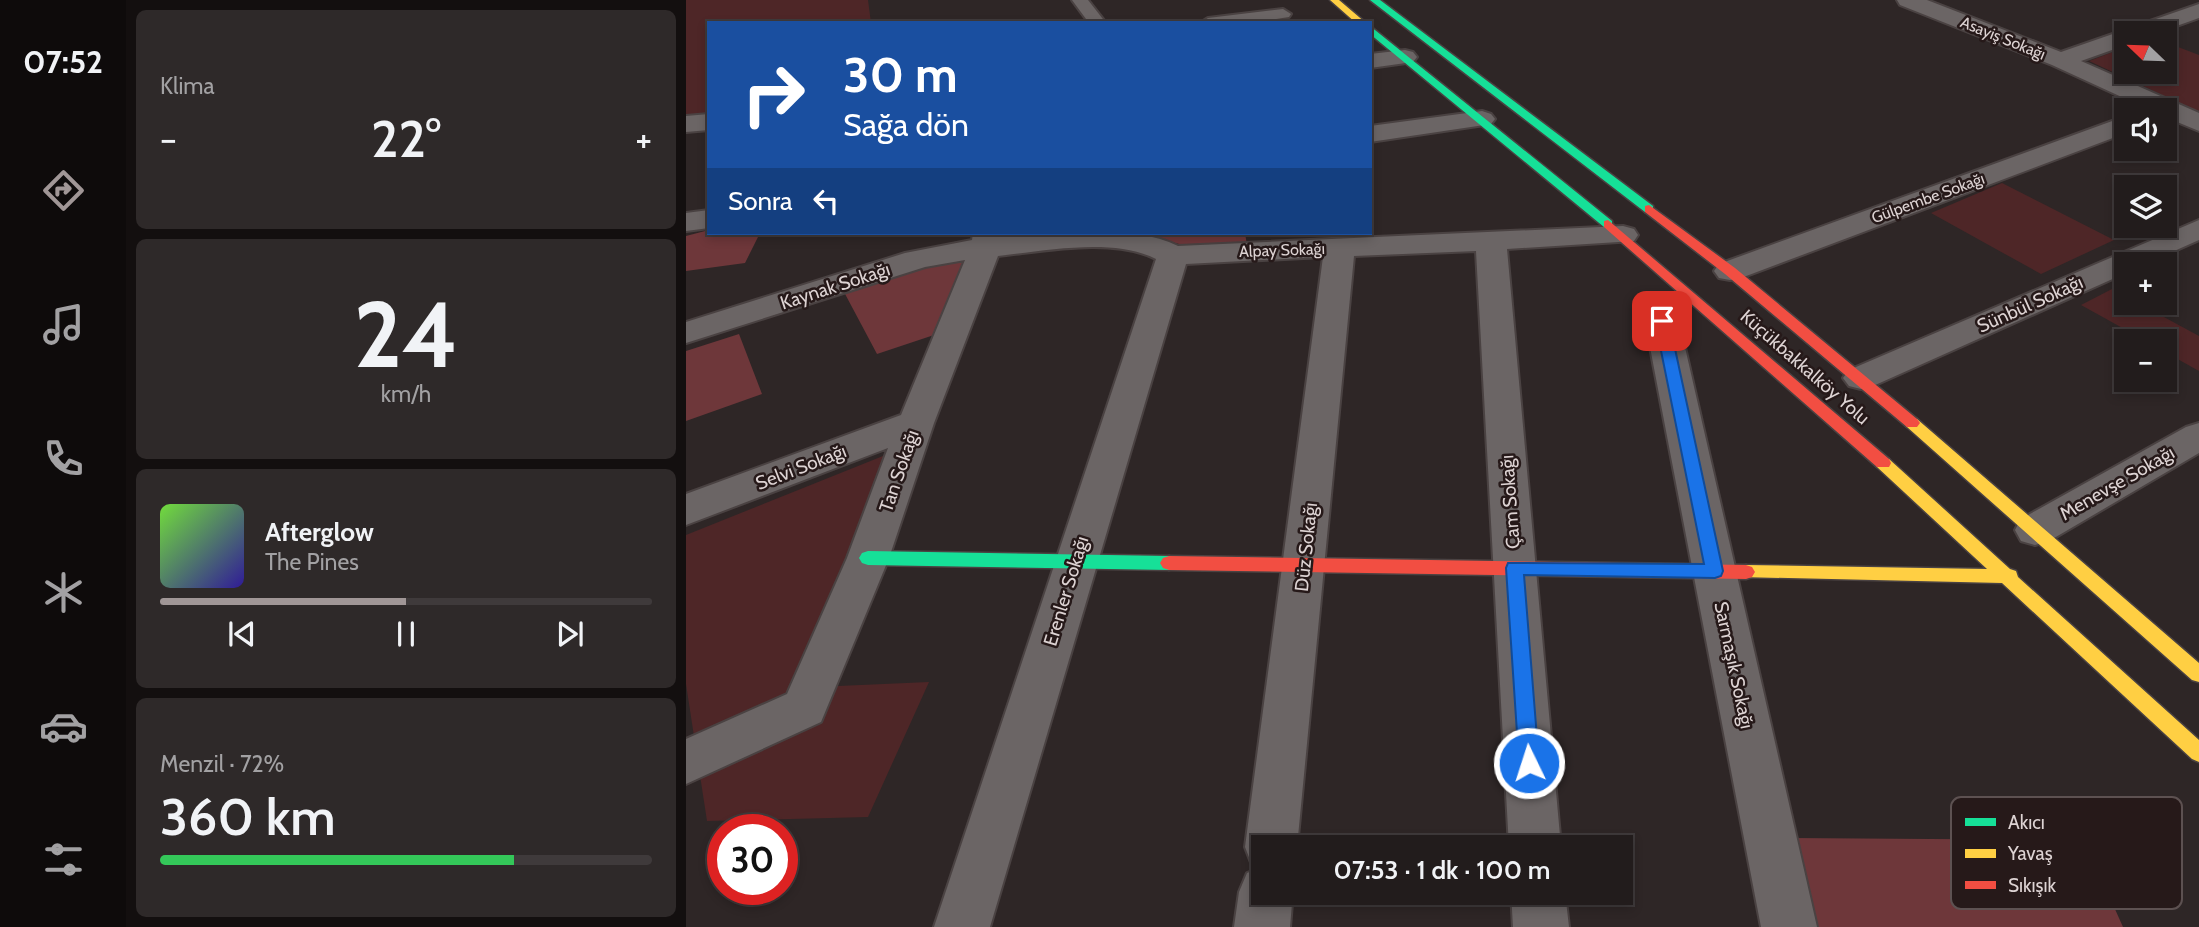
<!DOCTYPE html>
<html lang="tr">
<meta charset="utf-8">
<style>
body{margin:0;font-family:Cabin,sans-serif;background:#2e2929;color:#f1f3f6;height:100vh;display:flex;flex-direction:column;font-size:26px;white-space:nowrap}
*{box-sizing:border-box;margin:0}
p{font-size:23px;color:#a2a1a3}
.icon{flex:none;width:38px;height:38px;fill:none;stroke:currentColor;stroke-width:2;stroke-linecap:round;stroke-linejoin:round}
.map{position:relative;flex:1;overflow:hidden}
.side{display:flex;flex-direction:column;gap:10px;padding:10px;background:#130f0f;width:560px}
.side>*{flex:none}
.banner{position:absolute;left:21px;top:21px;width:665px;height:214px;border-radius:0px;box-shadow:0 4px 10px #0003,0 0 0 2px #3f3a3b;background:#1a4fa0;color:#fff;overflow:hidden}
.needle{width:46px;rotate:293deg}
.fabs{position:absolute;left:1428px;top:21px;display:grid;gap:14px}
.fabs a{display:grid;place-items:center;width:63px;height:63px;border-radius:0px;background:#221c1c;box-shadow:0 4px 10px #0003,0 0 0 2px #3f3a3b;font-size:35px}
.speed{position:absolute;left:21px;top:814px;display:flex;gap:14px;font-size:35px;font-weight:700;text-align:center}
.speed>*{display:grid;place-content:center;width:91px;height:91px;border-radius:50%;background:#221c1c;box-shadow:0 4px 10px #0003,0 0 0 2px #3f3a3b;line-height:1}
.speed .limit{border:10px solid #d22;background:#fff;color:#111}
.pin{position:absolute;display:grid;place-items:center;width:60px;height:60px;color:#fff;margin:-30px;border-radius:14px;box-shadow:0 4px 10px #0006}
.me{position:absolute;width:77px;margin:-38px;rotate:356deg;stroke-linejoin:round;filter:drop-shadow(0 0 5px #0008)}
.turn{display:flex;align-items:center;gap:24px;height:147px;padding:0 21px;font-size:32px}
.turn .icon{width:91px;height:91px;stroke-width:2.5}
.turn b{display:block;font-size:49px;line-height:60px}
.then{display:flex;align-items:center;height:66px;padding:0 21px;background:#0003;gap:14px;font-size:26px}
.big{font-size:52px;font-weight:600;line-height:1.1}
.side .tile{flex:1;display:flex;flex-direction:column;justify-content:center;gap:10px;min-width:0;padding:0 24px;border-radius:10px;background:#2e2929}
.side .dial{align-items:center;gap:0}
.dial b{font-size:91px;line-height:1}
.song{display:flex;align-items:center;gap:21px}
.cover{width:84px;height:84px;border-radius:10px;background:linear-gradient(135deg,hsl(100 70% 55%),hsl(250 70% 35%))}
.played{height:7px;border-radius:4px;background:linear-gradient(90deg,#a09696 50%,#3f3a3b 50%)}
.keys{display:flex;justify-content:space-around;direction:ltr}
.heat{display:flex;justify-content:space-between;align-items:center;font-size:38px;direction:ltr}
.charge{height:10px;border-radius:5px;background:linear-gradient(90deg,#34c759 72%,#3f3a3b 0)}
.trip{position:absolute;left:565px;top:835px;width:382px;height:70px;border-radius:0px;background:#221c1c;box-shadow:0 4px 10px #0003,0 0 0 2px #3f3a3b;font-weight:600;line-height:70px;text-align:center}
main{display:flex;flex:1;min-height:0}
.tabs{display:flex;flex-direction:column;width:126px;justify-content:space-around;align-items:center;background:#0e0b0b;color:#a2a1a3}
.tabs .icon{width:49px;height:49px}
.tabs .on{color:#a09696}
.tabs b{font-size:32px;color:#f1f3f6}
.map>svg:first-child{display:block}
.green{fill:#4e2627}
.forest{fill:#6e373a}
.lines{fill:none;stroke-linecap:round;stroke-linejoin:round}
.lane-casing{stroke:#4a4242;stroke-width:4}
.street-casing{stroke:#4a4242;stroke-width:4}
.fast-casing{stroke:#4a4242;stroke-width:3}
.slow-casing{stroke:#4a4242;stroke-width:3}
.jam-casing{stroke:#4a4242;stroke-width:3}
.lane{fill:#6b6565;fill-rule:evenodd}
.street{fill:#6b6565;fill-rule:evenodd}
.fast{fill:#16e098;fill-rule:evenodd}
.slow{fill:#ffcf43;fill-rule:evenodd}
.jam{fill:#f24e42;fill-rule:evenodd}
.route{fill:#1a73e8;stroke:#114b97;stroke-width:2}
.labels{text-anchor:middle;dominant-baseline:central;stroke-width:5;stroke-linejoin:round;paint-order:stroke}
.far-street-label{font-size:16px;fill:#ddd3d3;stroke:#261919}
.street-label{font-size:19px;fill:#ddd3d3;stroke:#261919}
.key{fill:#261919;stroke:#5d5151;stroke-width:2}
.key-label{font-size:19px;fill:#ddd3d3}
</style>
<main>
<nav class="tabs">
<b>07:52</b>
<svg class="icon on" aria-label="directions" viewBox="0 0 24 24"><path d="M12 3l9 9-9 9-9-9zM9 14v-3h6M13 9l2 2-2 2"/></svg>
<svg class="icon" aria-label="music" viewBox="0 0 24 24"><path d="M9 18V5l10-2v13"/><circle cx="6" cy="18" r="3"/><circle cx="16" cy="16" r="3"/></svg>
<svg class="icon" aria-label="phone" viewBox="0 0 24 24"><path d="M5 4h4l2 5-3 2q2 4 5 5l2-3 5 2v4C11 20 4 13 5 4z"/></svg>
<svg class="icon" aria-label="climate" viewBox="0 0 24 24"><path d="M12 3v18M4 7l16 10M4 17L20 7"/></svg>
<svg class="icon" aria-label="car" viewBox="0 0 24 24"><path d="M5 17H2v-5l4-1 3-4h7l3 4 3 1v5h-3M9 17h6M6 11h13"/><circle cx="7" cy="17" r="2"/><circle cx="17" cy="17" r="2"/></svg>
<svg class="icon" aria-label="filters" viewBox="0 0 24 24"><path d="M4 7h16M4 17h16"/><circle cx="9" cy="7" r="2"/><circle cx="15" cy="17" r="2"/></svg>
</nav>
<section class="side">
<div class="tile"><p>Klima</p>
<div class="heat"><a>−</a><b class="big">22°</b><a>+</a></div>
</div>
<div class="tile dial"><b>24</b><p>km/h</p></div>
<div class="tile">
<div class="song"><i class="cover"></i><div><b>Afterglow</b><p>The Pines</p></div></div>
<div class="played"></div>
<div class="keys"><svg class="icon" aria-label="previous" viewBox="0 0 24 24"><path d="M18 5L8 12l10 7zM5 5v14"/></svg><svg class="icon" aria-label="pause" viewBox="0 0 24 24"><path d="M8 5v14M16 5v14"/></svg><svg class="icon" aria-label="next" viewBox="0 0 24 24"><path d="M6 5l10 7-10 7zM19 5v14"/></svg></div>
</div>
<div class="tile"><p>Menzil · 72%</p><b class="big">360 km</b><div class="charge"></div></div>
</section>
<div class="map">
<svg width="1513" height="927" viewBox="0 0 1513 927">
<rect width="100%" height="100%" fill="#2e2626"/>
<!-- green -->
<path class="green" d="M0,0H182L185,23H23V117L0,119Z
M1479,42L1513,55V112L1403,61L1440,47V72H1479Z
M1316,183L1428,240L1355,274L1245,213Z
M1426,289L1440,297V303H1452L1513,336V371L1479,352V341H1460L1395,305Z
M202,454L107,688L243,682L182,817L21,821L0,684V535Z"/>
<!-- forest -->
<path class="forest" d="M23,230V233H74L59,263L0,271V236Z
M453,233H559L561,245L504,247Z
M281,262L248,335L191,354L158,292L245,265Z
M53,334L76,394L0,421V351Z
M1104,838L1398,840L1437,927H1125Z"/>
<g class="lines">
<!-- lane casing -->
<g class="lane-casing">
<path id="lane" d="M386,0H402L420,23H403Z
M597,9L605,14L603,17L564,23H514L522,18Z"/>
</g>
<!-- street casing -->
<g class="street-casing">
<path id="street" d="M1211,0H1241L1375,52L1513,4V18L1471,33H1440V45L1395,61L1513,113V131L1479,117V110H1464L1366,65L1214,5Z
M719,50L727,52L731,57L727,62L684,68V54Z
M796,111L805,114L809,119L805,124L684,142V126Z
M23,114V130L0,132V116Z
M1440,116V133L1055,278L1044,280L1033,278L1028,271L1033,264Z
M23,210V228L0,231V213Z
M1513,220V240L1459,264H1440V273L1187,386L1175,389L1163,386L1157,378L1163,370Z
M937,226L948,229L952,235L948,241L821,249L875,847H823L790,251L668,256L611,847H578V892H607L604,927H548L553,892L561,873L574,868L566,865L559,847L637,257L500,264L304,927H248L470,259C427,237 359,251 312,256L248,423L203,558L135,722L0,784V739L101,694L161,558L202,448L0,525V494L215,415L279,260L239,267L0,343V322L219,253L286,240L287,233H317L316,237C367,232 446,223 492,246Z
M976,311L988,314L993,321L1131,927H1075L959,321L964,314Z
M1513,423V453L1363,541L1349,545L1335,541L1329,530L1335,519L1500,427Z
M825,892H879L883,927H827Z"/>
</g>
<!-- fast casing -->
<g class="fast-casing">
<path id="fast" d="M684,0H694L967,206V212H959Z
M684,26L926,221V227H918L684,34Z
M182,551L483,556L489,558L492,563L489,568L483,570L182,565L176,563L173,558L176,553Z"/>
</g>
<!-- slow casing -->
<g class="slow-casing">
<path id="slow" d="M644,0H653L680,23H670Z
M1226,418L1231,419L1513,663V682L1506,680L1221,427L1218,423Z
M1197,458L1203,459L1324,569L1330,571L1332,577L1513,740V762L1506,759L1316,583L1054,577L1051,572L1054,567L1060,565L1301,569L1191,467L1189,463L1191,459Z"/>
</g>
<!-- jam casing -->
<g class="jam-casing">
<path id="jam" d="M963,205L1049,268L1231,419L1234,423L1231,427H1221L1039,274L959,212V206Z
M922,220L1203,459L1205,463L1203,467H1191L918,227V221Z
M483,556L1060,565L1066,567L1069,572L1066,577L1060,579L483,570L477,568L474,563L477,558Z"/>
</g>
<!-- lane -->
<use href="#lane" class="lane"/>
<!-- street -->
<use href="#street" class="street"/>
<!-- fast -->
<use href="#fast" class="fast"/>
<!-- slow -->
<use href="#slow" class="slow"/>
<!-- jam -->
<use href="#jam" class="jam"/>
</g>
<!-- route -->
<path class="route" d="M976,317L983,321L1037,571L1035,576L1029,578L838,575L853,763L850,770L843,772L836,770L833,763L820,568L822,563L1018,564L969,321Z"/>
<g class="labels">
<!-- far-street labels -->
<g class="far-street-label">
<text transform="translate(1317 38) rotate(22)">Asayiş Sokağı</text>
<text transform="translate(1242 198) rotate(-20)">Gülpembe Sokağı</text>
<text transform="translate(596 250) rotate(-2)">Alpay Sokağı</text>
</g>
<!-- street labels -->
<g class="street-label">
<text transform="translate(149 286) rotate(-18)">Kaynak Sokağı</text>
<text transform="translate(1344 304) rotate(-24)">Sünbül Sokağı</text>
<text transform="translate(1119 367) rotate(41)">Küçükbakkalköy Yolu</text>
<text transform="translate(115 467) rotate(-21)">Selvi Sokağı</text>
<text transform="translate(213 471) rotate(-71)">Tan Sokağı</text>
<text transform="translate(1431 483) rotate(-30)">Menevşe Sokağı</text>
<text transform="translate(824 502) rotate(-94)">Çam Sokağı</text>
<text transform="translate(620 547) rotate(-84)">Düz Sokağı</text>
<text transform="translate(380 591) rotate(-73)">Erenler Sokağı</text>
<text transform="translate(1048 665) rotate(78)">Sarmaşık Sokağı</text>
</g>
</g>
<!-- legend -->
<rect x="1265" y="797" width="231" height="112" rx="10" class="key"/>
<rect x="1279" y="818" width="31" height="8" fill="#16e098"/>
<rect x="1279" y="849" width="31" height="9" fill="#ffcf43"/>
<rect x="1279" y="881" width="31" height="8" fill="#f24e42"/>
<g class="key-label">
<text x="1322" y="829">Akıcı</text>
<text x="1322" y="860">Yavaş</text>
<text x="1322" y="892">Sıkışık</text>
</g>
</svg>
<div class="fabs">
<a><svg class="needle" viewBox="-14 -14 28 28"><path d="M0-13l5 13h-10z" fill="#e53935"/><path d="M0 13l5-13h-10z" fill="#a2a1a3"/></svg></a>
<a><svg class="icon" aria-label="sound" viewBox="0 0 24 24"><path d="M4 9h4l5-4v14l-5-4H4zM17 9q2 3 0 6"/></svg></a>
<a><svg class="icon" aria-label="layers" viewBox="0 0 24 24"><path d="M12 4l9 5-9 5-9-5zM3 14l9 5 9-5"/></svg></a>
<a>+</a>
<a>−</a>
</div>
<div class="speed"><div class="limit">30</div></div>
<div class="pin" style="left:976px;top:321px;background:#d93025"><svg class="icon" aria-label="arrive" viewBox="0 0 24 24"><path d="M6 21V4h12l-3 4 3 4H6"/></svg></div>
<svg class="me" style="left:843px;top:763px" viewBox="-20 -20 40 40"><circle r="17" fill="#1a73e8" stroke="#fff" stroke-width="3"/><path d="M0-11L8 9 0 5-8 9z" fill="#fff"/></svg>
<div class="trip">07:53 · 1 dk · 100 m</div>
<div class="banner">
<div class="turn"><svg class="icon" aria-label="right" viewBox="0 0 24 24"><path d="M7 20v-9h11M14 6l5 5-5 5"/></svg><div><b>30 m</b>Sağa dön</div></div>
<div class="then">Sonra<svg class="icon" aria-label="left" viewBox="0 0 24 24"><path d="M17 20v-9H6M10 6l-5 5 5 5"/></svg></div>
</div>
</div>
</main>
